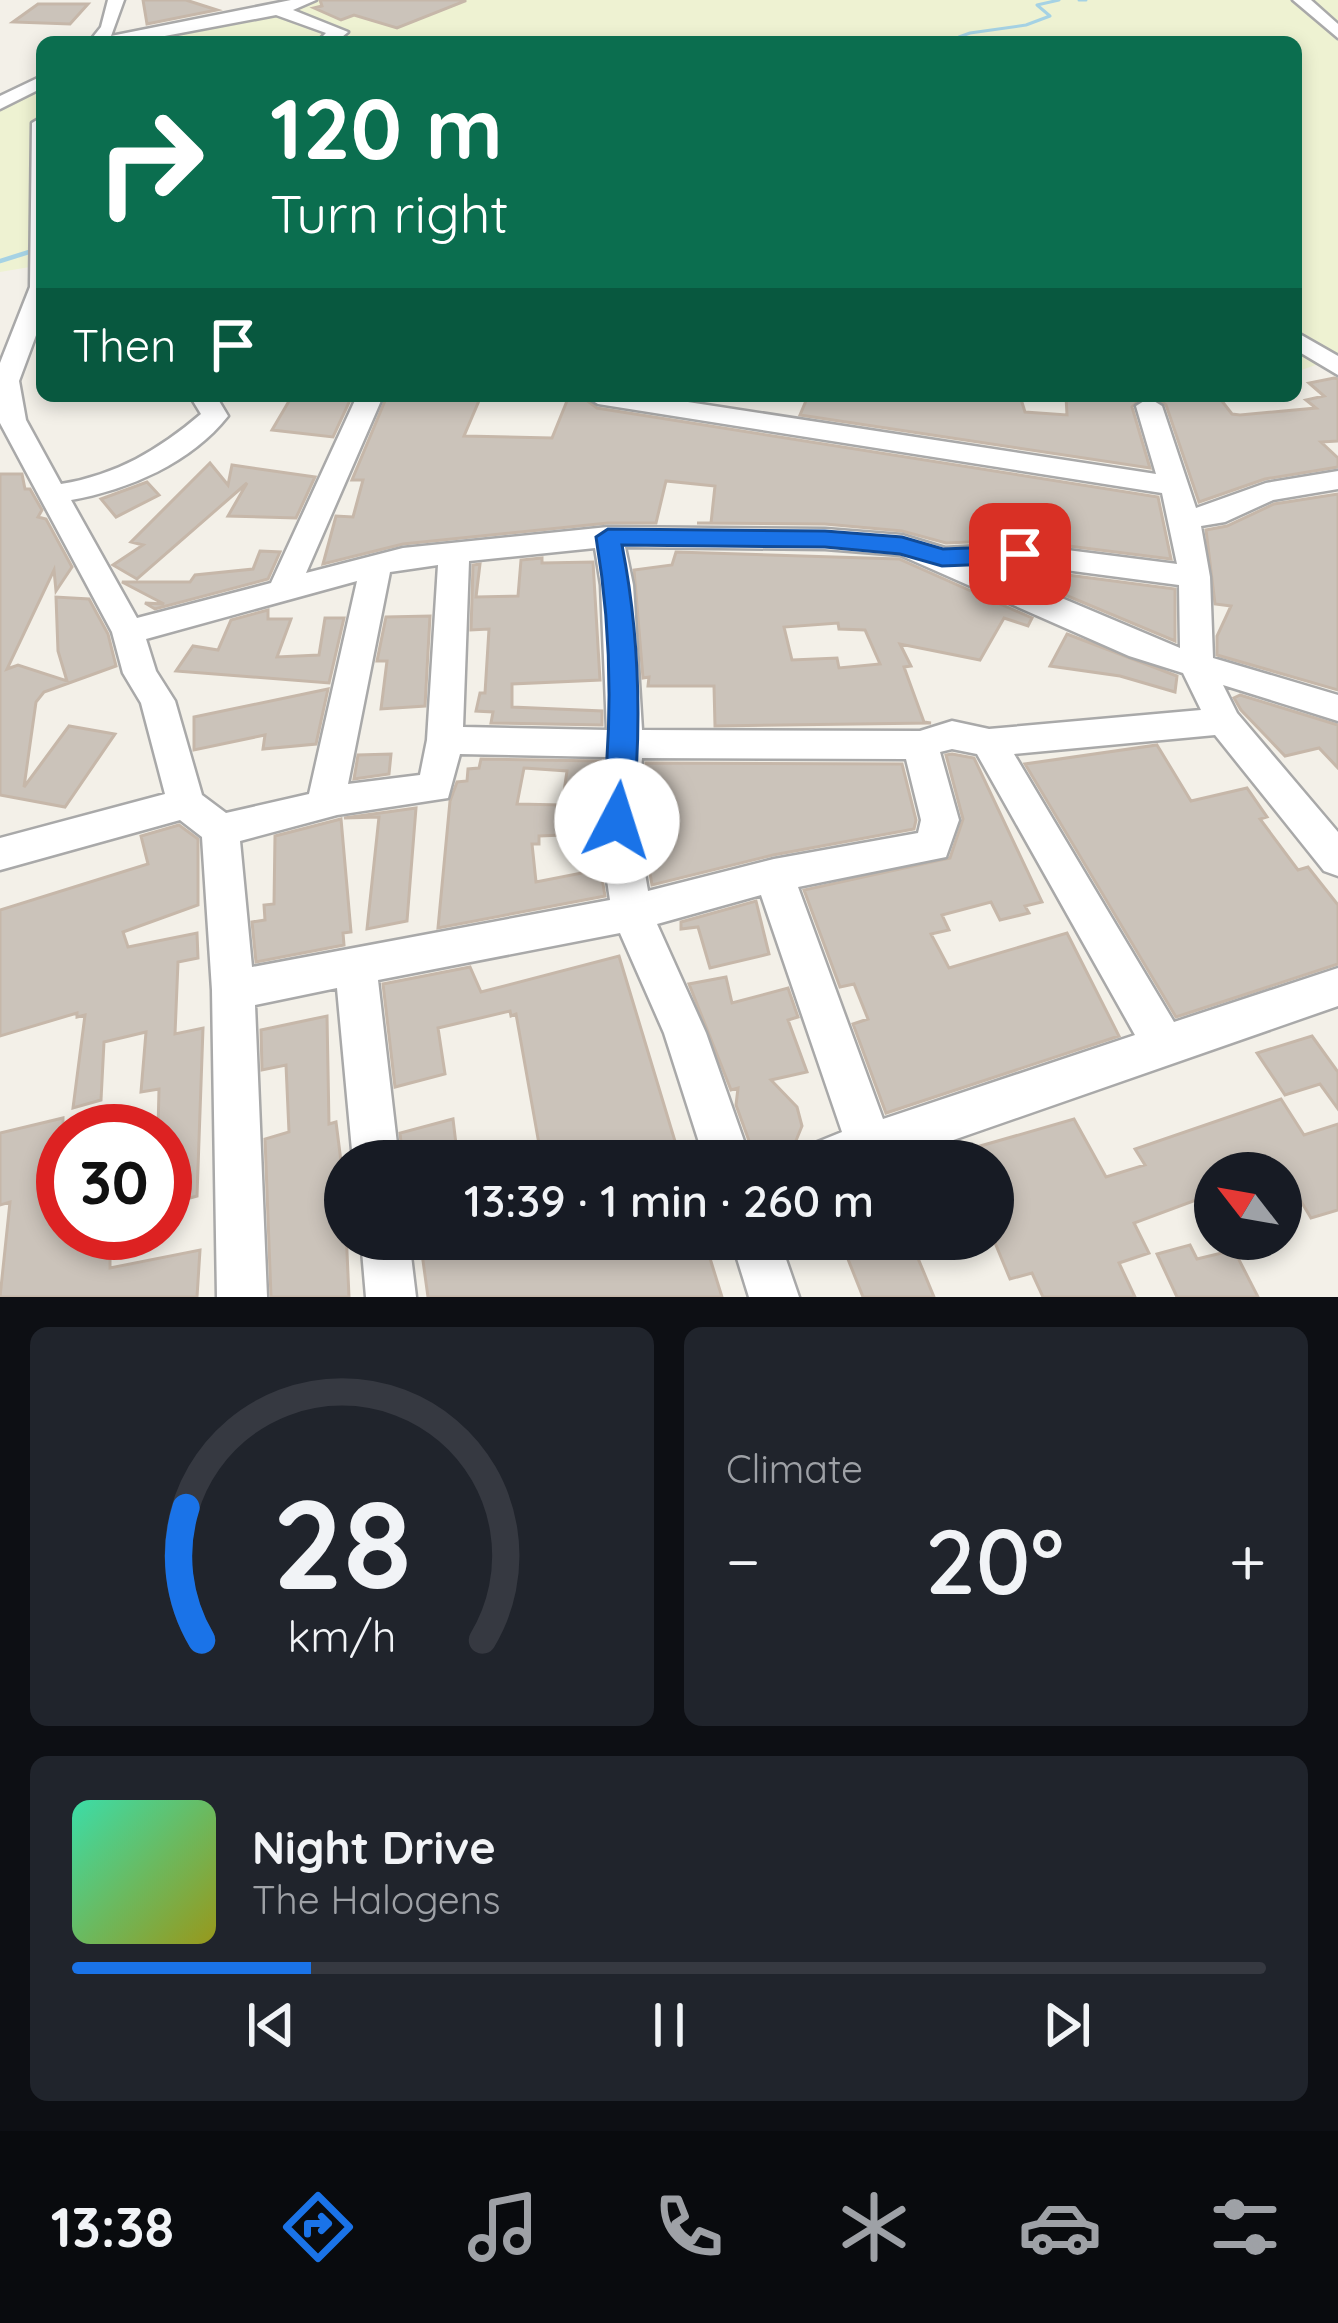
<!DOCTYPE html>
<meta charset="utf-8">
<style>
body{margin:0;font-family:Quicksand,sans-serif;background:#20242c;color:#f1f3f6;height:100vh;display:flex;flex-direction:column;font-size:45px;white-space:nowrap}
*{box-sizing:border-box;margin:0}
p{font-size:39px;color:#9ea1a6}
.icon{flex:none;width:66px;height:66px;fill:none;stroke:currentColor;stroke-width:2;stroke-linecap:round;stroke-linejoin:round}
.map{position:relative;height:1297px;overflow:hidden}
.sheet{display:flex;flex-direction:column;gap:30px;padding:30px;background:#0d0f14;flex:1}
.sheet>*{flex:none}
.top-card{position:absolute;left:36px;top:36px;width:1266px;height:366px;border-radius:18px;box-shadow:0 6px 18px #0003;background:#0b6e4f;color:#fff;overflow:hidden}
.needle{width:78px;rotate:301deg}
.buttons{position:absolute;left:1194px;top:1152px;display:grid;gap:24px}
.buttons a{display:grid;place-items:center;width:108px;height:108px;border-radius:50%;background:#171b24;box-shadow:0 6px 18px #0003;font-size:60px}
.speed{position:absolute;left:36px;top:1104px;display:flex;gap:24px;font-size:60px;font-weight:700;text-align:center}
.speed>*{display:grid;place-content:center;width:156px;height:156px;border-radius:50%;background:#171b24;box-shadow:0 6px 18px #0003;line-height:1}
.speed .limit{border:18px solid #d22;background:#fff;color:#111}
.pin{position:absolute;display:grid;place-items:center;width:102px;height:102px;color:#fff;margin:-51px;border-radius:24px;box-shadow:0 6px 18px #0006}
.me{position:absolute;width:132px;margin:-66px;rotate:5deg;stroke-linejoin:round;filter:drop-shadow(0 0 9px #0008)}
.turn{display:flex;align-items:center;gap:42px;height:252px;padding:0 36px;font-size:54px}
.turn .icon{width:156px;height:156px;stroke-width:2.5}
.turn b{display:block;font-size:84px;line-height:102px}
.then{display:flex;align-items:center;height:114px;padding:0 36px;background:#0003;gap:24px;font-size:45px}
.big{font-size:90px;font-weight:600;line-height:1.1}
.sheet .card{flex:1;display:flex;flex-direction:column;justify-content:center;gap:18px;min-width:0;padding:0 42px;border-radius:18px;background:#20242c}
.sheet .dial{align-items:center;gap:0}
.dial svg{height:312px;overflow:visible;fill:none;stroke:#363941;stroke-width:7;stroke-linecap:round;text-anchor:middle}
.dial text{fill:#f1f3f6;stroke:none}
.song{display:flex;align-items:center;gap:36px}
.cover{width:144px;height:144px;border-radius:18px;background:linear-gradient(135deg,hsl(160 70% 55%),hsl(60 70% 35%))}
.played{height:12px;border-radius:6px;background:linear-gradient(90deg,#1a73e8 20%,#363941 20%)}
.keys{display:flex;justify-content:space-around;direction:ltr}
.heat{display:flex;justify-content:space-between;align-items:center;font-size:66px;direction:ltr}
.sheet .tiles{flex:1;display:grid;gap:30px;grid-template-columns:1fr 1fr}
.card:last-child{grid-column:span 2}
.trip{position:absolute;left:324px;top:1140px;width:690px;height:120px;border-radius:60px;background:#171b24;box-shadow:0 6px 18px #0003;font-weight:600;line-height:120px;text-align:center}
.dock{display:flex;height:192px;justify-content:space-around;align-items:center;background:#090b0e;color:#9ea1a6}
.dock .icon{width:84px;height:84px}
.dock .active{color:#1a73e8}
.dock b{font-size:54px;color:#f1f3f6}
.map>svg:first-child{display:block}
.farmland{fill:#eef2d2}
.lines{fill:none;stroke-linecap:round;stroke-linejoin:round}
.stream-far1{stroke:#a5d2e4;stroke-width:3}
.stream{stroke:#a5d2e4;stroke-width:4.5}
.building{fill:#cbc3ba;stroke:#c6b7a9;stroke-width:3;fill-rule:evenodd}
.minor-casing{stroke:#a9a9a9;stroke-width:5}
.minor{fill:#fff;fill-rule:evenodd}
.route{fill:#1a73e8;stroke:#114b97;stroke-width:3}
</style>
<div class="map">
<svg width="1338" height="1297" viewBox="0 0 1338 1297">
<rect width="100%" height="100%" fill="#f3f0e8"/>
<!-- farmland -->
<path class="farmland" d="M302,0H1338V357L1296,372V42H131Z
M42,83V265L0,272V95Z"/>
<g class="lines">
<!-- stream-far1 -->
<path class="stream-far1" d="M1079,0H1086
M960,42L959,37L970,33L1026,25L1050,16L1037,5L1059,0"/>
<!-- stream -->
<path class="stream" d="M0,261L42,248"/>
</g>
<!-- building -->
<path class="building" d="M143,0H186L217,10L147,24Z
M320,0H465V1L397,28L354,15L341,20L314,8L322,6Z
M38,4H88L70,24L13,22Z
M1334,378L1338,379V441L1321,442L1338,458V467L1265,479L1199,502L1166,405L1154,396H1218L1232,414L1240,415L1316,408L1306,400L1324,396L1309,383Z
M292,396H352L333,437L272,430Z
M387,396H481L464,436L552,438L569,396H581L597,408L1158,497L1171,559L1021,540L946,543L902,531L825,524L697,523H711L715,486L666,481L656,523H608L403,544L323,564L336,516L353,517L363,480H352Z
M808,396H1020L1025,412L1067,415L1066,396H1144L1132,407L1150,468L800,415Z
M210,463L228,485L232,465L315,477L296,518L228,516L247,483L137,579L113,565L143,545L131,542Z
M0,474H22L25,489H30L42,510L38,517L46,519L72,567L56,591L54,570L7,669L18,665L67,681L58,651L56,597L89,599L108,634L116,666L44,692L36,702L24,787L69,726L115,734L65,807L0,795Z
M147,482L159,495L116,517L101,499Z
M1338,494V690L1217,655V636L1231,606L1215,604L1206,530L1227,526L1274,504Z
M260,551L280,552L268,579L155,609L145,603L164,604L122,582H190L195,575L253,569Z
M676,552L899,559L1032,618L1028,626L1004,618L980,660L900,644L911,666L904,667L924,722L931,723L715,726L714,686H648L649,677L643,678L634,570L672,565ZM838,623L839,629L865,630L880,664L839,668L837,658L792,660L784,627Z
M542,558V563L593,562L600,680L512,684V707L602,711V725L491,723L493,712L476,711L480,693H485L489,629L471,630L473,565L480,564L476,597L518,596L521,560Z
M1060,574L1175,589V641L1058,592Z
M268,610V619H291L277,657L319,655L325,618H344L329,683L176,671L193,646L218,650L231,620Z
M430,616L425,706L381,709L387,661H377L386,617Z
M1067,634L1177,676L1175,692L1120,676L1050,666Z
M328,689L316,744L263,749L265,735L194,750V717Z
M1240,695L1338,725V768L1319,748L1285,756L1241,710L1234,698Z
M1157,745L1191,801L1247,788L1267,817L1260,819L1298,870L1308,867L1338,905V964L1176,1017L1025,764Z
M391,754L389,774L354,779L358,755Z
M952,754L974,758L1042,902L1025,906L1029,913L1000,920L991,902L942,915L949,930L931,934L949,968L1067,933L1119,1036L886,1113L853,1024L868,1019L854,984L840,987L804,890L950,858L963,819L946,755Z
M481,759L601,761L597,791L588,793L605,896L438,928L450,801L457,782L467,781L468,769L479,768ZM524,768L567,771L562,805L517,804ZM588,834L587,872L536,882L532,844H539V836Z
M646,763L902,764L916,820L914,829L773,855L652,885L641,821Z
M416,808L407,921L367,929L379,817L344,818Z
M341,819L351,932L343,933L344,945L256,962L252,922L265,920L264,905L274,904L275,836Z
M179,825L198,839V905L123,932L128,947L197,933L198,958L178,962L175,1034L203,1028L197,1196L165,1205V1131H158L159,1089L141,1092L146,1032L104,1042L101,1100L73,1108L85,1015L77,1017V1013L0,1036V910L148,864L141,836Z
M756,901L769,954L710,968L698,927L681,929V922Z
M619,956L681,1161H498L497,1153L539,1144L516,1014L511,1016L510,1011L438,1028L445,1074L395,1087L383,984L470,967L481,992Z
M726,977L732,1003L788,988L798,1017L788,1020L807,1072L771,1080L797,1107L802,1126L795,1143L779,1154H760L752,1149L736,1105L738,1088L731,1090L689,984Z
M327,1016L329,1124L336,1122L344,1185L349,1297H271L265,1139L289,1132L286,1065L262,1070L261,1030Z
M1312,1036L1338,1072V1109L1320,1084L1285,1095L1257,1053Z
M1281,1099L1304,1135L1338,1124V1210L1311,1218L1296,1193L1281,1198V1173H1215V1193L1134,1223L1149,1253L1119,1263L1135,1297H1043L1032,1273L1010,1279L993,1238V1161H942V1157L1074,1119L1106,1177L1145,1165L1135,1149Z
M63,1118V1233H110V1268L200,1250L197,1297H0L10,1202L0,1205V1133Z
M453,1119L458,1161H403L400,1133Z
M420,1239H704L722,1297H428Z
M840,1239H910L934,1297H863Z
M1190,1245L1197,1259L1234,1250L1258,1297H1177L1157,1254Z"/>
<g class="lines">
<!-- minor casing -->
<g class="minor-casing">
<path id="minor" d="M108,0H124L111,36L291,0H316L293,10L348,32L336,42H325L321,38L326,33L276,15L133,42H89L101,27Z
M1293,0H1311L1338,24V38Z
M42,76V88L0,109V96Z
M42,117V319L19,381L26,420L61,484C116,475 159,450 201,414L190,396H216L228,416C191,463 128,490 71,500L137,618L271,583L357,396H383L306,573L403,548L608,527L825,529L902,535L945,548L1020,544L1177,564L1162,493L598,404L585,396H649L1156,474L1136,406L1149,398L1162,406L1196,508L1266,483L1338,471V489L1273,500L1225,522L1201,526L1210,577L1213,658L1338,695V721L1223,685L1237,713L1338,832V876L1324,871L1215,735L1014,754L1174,1022L1338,968V1006L893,1161H803L810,1145L842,1132L761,895L657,924L706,1033L751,1161H705L664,1033L620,933L378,980L399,1161H353L337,988L255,1005L267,1297H217L212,990L202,837L180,820L0,870V838L165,794L141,703L123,673L112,632L0,423V363L30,287L32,123ZM625,547L825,549L900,555L1129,656L1183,673L1201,710L989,729L952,721L920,731L642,730L633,585ZM595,548L601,585L607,730L463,727L469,561ZM1020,564L1179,585L1180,648L986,566ZM438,565L427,740L420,775L348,784L390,572ZM357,581L309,794L226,813L202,795L175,701L156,671L146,639ZM952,749L977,754L1135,1035L883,1119L798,887L946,857L959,820L940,752ZM460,754L606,757L598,821L610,900L252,967L240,841L337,815L448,798ZM642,758L906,759L921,820L918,833L774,859L648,891L636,821Z
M1296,332L1338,356V375L1296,350Z
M361,1239H409L416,1297H366Z
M731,1239H779L799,1297H749Z"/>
</g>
<!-- minor -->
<use href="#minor" class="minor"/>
</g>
<!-- route -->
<path class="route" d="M608,529L825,531L902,537L943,549L1020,546L1032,554L1020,563L942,566L900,554L825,547L622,545C640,637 642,729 632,821L628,830L617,833L606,830L601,821C613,726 612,632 596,537Z"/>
</svg>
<div class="buttons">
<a><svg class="needle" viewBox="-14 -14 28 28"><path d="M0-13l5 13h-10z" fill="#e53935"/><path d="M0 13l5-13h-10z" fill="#9ea1a6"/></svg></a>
</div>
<div class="speed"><div class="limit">30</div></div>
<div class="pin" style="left:1020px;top:554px;background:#d93025"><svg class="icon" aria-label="arrive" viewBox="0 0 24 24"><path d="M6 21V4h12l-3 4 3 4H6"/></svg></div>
<svg class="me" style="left:617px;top:821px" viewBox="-20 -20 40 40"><circle r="19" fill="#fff"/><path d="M0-13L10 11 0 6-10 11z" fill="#1a73e8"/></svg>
<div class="trip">13:39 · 1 min · 260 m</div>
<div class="top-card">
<div class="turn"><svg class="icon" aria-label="right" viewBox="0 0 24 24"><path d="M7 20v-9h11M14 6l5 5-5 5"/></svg><div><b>120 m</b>Turn right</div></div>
<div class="then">Then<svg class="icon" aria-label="arrive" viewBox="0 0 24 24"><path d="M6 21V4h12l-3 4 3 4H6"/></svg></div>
</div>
</div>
<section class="sheet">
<div class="tiles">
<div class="card dial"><svg viewBox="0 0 100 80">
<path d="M14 69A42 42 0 1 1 86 69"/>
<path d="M14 69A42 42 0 0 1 10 35" stroke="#1a73e8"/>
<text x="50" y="56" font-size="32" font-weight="700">28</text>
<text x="50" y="72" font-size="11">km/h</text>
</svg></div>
<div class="card"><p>Climate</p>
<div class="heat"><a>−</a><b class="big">20°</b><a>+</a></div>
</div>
<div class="card">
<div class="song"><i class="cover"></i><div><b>Night Drive</b><p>The Halogens</p></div></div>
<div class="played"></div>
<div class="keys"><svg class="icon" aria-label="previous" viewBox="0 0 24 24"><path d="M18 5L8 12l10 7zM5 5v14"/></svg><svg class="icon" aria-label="pause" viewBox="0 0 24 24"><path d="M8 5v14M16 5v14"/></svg><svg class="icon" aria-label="next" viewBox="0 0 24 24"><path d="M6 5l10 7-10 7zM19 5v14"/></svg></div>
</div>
</div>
</section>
<nav class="dock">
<b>13:38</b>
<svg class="icon active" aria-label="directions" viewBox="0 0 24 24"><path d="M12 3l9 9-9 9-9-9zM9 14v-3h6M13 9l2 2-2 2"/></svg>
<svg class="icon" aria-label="music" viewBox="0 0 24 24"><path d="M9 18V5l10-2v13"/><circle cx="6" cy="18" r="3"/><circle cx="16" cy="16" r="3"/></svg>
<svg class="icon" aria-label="phone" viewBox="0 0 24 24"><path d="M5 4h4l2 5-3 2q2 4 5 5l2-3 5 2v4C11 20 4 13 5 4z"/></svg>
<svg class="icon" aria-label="climate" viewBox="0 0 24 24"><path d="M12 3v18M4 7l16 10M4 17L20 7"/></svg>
<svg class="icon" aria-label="car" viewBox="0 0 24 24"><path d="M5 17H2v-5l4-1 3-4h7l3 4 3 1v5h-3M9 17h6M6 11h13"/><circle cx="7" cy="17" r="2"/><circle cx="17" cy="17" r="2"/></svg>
<svg class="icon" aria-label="filters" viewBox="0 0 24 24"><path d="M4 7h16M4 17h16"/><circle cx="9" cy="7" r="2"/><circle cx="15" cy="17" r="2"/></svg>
</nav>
